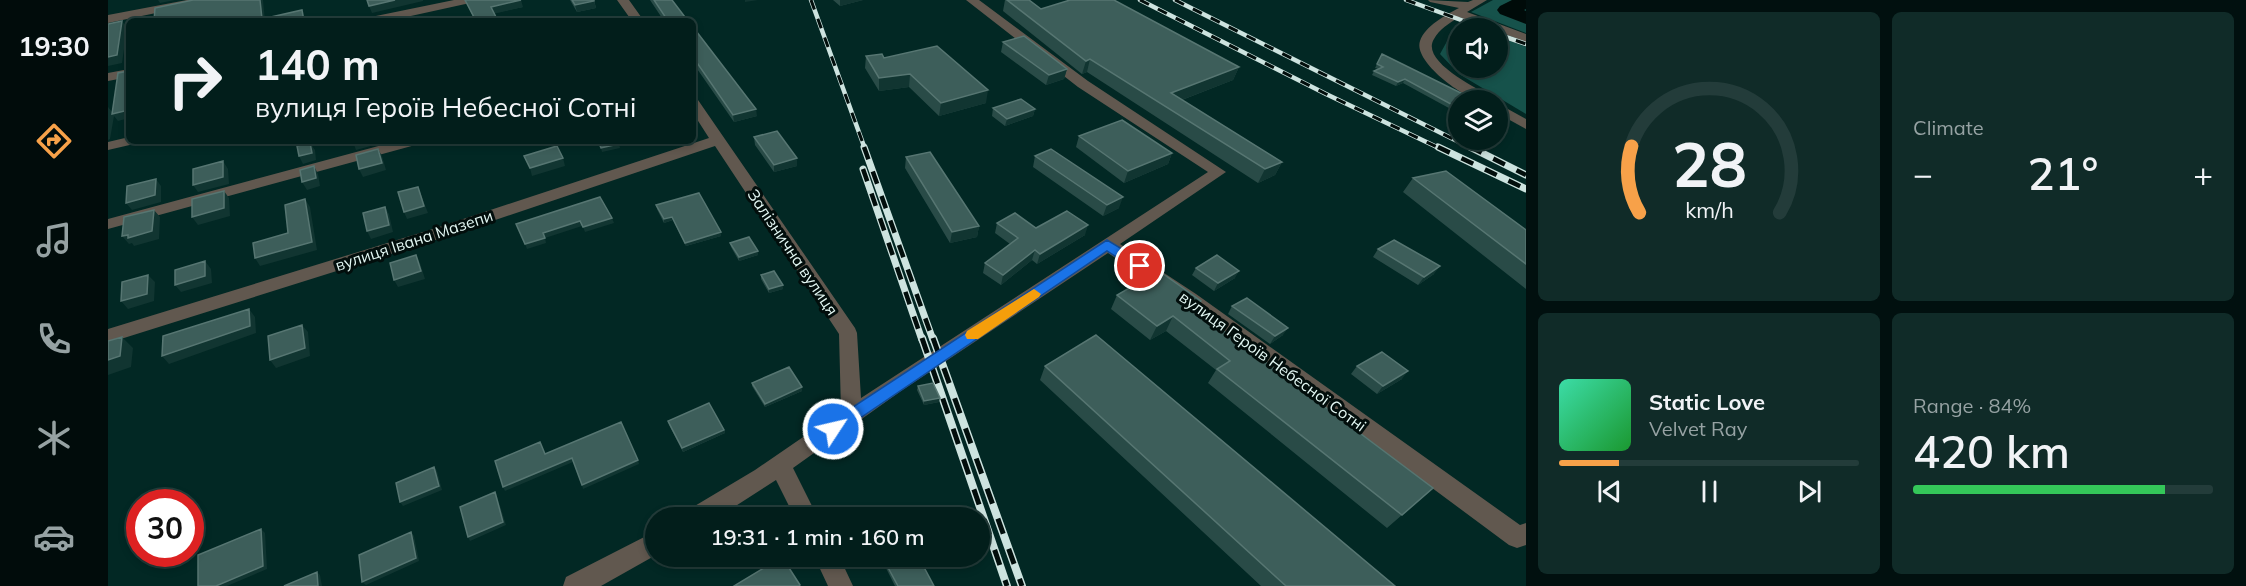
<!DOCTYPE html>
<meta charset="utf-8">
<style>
body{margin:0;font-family:Mulish,sans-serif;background:#102b28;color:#f1f3f6;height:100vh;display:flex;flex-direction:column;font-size:22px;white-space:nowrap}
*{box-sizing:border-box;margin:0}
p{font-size:20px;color:#96a2a3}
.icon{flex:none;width:33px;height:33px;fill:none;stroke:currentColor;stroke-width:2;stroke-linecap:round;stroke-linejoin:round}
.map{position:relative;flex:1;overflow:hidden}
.drawer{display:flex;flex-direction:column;gap:12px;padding:12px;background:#01100f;width:720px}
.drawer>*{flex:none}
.top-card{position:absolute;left:18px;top:18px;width:570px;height:126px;border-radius:9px;box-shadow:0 3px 9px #0003,0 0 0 2px #233c3a;background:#021e1b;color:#f1f3f6;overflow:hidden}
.buttons{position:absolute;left:1340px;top:18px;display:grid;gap:12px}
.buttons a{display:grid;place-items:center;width:60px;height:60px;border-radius:50%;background:#021e1b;box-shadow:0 3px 9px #0003,0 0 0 2px #233c3a;font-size:30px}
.speed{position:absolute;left:18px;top:489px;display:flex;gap:12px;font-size:30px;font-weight:700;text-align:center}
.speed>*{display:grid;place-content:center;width:78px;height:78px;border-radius:50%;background:#021e1b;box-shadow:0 3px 9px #0003,0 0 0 2px #233c3a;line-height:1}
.speed .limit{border:9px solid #d22;background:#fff;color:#111}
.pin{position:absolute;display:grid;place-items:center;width:51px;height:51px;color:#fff;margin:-26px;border:3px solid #fff;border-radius:50%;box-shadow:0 2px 6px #0007}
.me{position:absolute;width:66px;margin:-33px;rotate:55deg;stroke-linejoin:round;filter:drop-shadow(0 0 4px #0008)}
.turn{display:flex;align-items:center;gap:21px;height:126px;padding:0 30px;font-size:27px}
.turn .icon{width:78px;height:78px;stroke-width:2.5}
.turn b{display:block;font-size:42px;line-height:51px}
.big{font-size:45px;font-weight:600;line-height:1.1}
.drawer .card{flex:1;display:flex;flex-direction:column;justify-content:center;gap:9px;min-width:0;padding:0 21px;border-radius:9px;background:#102b28}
.drawer .dial{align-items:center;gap:0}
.dial svg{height:156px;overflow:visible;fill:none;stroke:#233c3a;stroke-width:7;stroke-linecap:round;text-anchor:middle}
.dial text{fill:#f1f3f6;stroke:none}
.song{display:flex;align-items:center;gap:18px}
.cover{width:72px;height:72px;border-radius:9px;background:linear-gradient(135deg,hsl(160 70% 55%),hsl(130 70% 35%))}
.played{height:6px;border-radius:3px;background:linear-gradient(90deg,#f7a149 20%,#233c3a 20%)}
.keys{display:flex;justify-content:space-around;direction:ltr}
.heat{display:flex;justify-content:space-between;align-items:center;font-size:33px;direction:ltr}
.charge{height:9px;border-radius:4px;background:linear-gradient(90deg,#34c759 84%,#233c3a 0)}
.drawer .tiles{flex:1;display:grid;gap:12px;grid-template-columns:repeat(2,1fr)}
.trip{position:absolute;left:537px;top:507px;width:345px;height:60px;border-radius:30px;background:#021e1b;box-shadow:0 3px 9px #0003,0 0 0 2px #233c3a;font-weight:600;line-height:60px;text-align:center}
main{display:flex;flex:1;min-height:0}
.dock{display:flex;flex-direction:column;width:108px;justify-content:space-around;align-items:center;background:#010c0b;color:#96a2a3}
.dock .icon{width:42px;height:42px}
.dock .selected{color:#f7a149}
.dock b{font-size:27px;color:#f1f3f6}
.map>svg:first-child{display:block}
.green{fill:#16524b}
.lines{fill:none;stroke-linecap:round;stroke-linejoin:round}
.river{fill:#000b09;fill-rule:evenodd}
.minor{fill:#61584f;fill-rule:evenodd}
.rail-far2-casing{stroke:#cde3df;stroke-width:4.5}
.rail-far1-casing{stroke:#cde3df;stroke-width:7}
.rail-casing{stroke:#cde3df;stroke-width:8}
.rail-far2{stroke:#020e0c;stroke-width:3;stroke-dasharray:10;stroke-linecap:butt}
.rail-far1{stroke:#020e0c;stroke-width:4.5;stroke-dasharray:13;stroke-linecap:butt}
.rail{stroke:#020e0c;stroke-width:5;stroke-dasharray:16;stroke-linecap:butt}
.wall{fill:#294b47}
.shaded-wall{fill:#113531}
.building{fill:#3d5e5a;stroke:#577672;stroke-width:1.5}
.route{fill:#1a73e8;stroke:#114b97;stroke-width:1.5}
.slow{fill:#f59e0b}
.labels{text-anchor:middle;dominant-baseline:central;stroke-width:6;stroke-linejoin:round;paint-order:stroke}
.street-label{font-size:16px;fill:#e4f8f4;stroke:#020e0c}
</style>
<main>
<nav class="dock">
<b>19:30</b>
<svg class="icon selected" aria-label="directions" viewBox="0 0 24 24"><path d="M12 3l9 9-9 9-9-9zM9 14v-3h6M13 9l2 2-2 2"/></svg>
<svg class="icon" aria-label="music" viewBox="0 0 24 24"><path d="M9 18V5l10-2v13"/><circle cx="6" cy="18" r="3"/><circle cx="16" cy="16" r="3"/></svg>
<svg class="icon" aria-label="phone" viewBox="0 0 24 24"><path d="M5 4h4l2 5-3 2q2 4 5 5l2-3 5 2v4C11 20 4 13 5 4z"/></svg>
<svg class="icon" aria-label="climate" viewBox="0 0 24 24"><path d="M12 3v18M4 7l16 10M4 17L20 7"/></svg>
<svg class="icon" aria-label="car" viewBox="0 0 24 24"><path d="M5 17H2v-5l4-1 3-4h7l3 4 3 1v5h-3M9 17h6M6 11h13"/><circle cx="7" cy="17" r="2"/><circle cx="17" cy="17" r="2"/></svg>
</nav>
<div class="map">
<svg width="1418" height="586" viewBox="0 0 1418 586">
<rect width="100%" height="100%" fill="#022824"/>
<!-- green -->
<path class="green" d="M1385,0H1418V33L1363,12Z
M1350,30V68H1389V36L1418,47V114L1351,74L1332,54L1343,34Z"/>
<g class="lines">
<!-- river -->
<path class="river" d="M1404,0H1418V9L1416,10L1418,11V24L1392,14L1389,10L1392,6Z"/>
<!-- minor -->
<path class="minor" d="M79,0H102L96,3L0,23V15Z
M346,0H368L362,3L280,21H257L263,17Z
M509,0H521L536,21H524Z
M858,0H871L980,81L1118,172L1012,244L1088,294L1412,525L1418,523V545L1409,548L1401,545L1076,304L1000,253L793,391L685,468L710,518H687L668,480L609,518H577L580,510L647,470L733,411L731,334L607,146L340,236L0,343V329L328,228L601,138L585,113V99L590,100L747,328L749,333L753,398L1100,172L970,87Z
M1320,0L1360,2L1365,0H1379L1359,12L1418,34V42L1389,31V28H1381L1351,17C1342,23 1331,29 1326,39C1312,61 1368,88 1384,97L1385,100C1381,100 1375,101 1371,100C1354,97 1305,61 1312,41C1317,26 1338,15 1351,8L1322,2Z
M21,69V77L0,81V73Z
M1389,103L1418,119V129L1389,113Z
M21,137V141H28L26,144L0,150V142Z
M289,141H313L311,144L0,229V219Z
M548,531V555L493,586H455L458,577Z
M706,556H731L745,586H720Z"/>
<!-- rail-far2 casing -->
<g class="rail-far2-casing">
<path id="rail-far2" d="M703,0L757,149
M1032,0L1218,94L1333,149
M1067,0L1365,149
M1298,0L1375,28
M1389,34L1418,44"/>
</g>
<!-- rail-far1 casing -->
<g class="rail-far1-casing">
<path id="rail-far1" d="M756,147L825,340
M1330,147L1418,189
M1362,147L1418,175
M755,169L814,340"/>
</g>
<!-- rail casing -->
<g class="rail-casing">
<path id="rail" d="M814,338L899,586
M825,338L914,586"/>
</g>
<!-- rail-far2 -->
<use href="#rail-far2" class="rail-far2"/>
<!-- rail-far1 -->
<use href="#rail-far1" class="rail-far1"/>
<!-- rail -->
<use href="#rail" class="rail"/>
</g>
<!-- wall -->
<path class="wall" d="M357,0L415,7L386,13L390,21H367Z
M462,0H486L488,8L469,12Z
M542,0H564L580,21H556Z
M725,0H755L732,6Z
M897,0H921L933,9L1131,67L1125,80L1074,100L1174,162L1167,175L1150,183L979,72L974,74L895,11Z
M585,27L649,116L626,122L585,63Z
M895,42L959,69L956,79L938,85L893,52Z
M1274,54L1350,100V113L1295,83L1288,86L1264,75L1266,71L1270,69L1267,68Z
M758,56L776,58L878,103L831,116L801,87L771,91L757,68Z
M885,108L927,109L925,116L897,126L884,116Z
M971,136L1064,153L1060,164L1016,183L968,147Z
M646,137L689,166L666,172L647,145Z
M927,156L1011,208L995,216L925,167Z
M798,157L871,226L869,237L842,243L797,168Z
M1305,178L1418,230V289L1295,192Z
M548,205L613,232V236L578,246L565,220L556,223L549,209Z
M889,223L928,228L977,235L929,264L924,260L893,285L875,273L877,263L902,244L887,233Z
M622,243L650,255L631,261L623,247Z
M1270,249L1326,274L1310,285L1265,257Z
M1088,268L1127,278L1106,291L1084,275Z
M653,275L675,289L661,293L653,279Z
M1009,295L1089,310L1325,488L1279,528L1100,383L1108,370L1058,331L1042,340L1003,309Z
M1124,306L1175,335L1162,344L1120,314Z
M937,366L1287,586H1153L932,380Z
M1249,366L1294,379L1269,394L1243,374Z
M644,383L694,387V391L657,407L644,386Z
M810,386L831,402L816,405L809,390Z
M560,421L616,430L617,433L575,452L561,425Z
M776,560L826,586H787L776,564Z"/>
<!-- shaded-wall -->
<path class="shaded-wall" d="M50,0H67L52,3Z
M152,0H155L157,21L154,19Z
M287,0H315V1L264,13L261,6Z
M413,0L415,7L385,14L383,7Z
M637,0H650L637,2Z
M732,0H755L732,6Z
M486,1L488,8L469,12L467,5Z
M14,21L19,28L14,63L0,66V57Z
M982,59L979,72L974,74L978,61Z
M1131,67L1125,80L1058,106L1063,93Z
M959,69L956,79L938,85L941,75Z
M802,74L801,87L771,91V78Z
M1297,79L1295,83L1288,86L1290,82Z
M880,90L878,103L831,116L833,103Z
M0,107L5,113L21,110V118L10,121L6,116L2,139L0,140Z
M648,109L649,116L626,122L625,115Z
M927,109L925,116L897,126L899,119Z
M249,141H270V144L248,150L245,142Z
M202,143L207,150L208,160L195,164L191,156Z
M511,144L512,148L494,152L493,148Z
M270,149L274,156L278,170L255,177L251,169Z
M1064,153L1060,164L1016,183L1020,171Z
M455,158L457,166L424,176L422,168Z
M689,158V166L666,172V165Z
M115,161L120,169L121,184L90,192L85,185Z
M1174,162L1167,175L1150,183L1157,169Z
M206,166L210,174L212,186L199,190L194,182Z
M48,179L53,186V202L24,210L18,203Z
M310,187L320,213L299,219L296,212Z
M116,191L121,198L122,216L90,225L84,217Z
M1015,197L1011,208L995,216L999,205Z
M197,199L202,207L209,250L152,266L147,258L204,242Z
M277,207L281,214L285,232L263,239L259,231Z
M46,210L52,217L51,239L26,246L24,243L21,244L14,236Z
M564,217L565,220L556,223V219Z
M504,218L506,223L477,232L475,227Z
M472,221L474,226L437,238L438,243L419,249L417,244L435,233Z
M980,225L977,235L929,264L932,254Z
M871,226L869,237L842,243L844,232Z
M613,232V236L578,246L577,243Z
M927,250L924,260L893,285L895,275Z
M650,251V255L631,261V257Z
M308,255L312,263L317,279L290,287L286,280Z
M97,261L103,269L104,283L73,292L67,285Z
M1332,266L1326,274L1310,285L1316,277Z
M1131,271L1127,278L1106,291L1110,283Z
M40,275L47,282L46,301L20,309L13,301Z
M675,285V289L661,293V289Z
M1093,301L1086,316L1084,307Z
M141,309L147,317L148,333L61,364L54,356Z
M1065,316L1058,331L1042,340L1049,326Z
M194,325L200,332L202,356L168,368L162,360Z
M1180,328L1175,335L1162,344L1167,336Z
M14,337L25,348L23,367L0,375V360Z
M1300,371L1294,379L1269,394L1275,386Z
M694,387V391L657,407V404Z
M832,398L831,402L816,405V401Z
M616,430L617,433L575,452L574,448Z
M464,458L465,462L397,491L395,487Z
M530,460L531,464L475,489L474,485Z
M326,467L329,471L334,490L295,506L292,502Z
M387,492L389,496L398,525L362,541L360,537Z
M153,529L157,533L159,569L119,586H108Z
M303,532L306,536L311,561L258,585L254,582Z
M209,572L212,575L214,586H210Z"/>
<!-- building -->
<path class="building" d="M85,0H152L154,19L194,10L196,21H62V20L46,21L47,8Z
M259,0H287L261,6Z
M357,0H413L383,7L390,21H368Z
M464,0H486V1L467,5Z
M546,0H564L580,21H560Z
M899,0H921L933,9L962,0H1006L1131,67L1063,93L1174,162L1157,169L982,59L978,61Z
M14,21L9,55L0,57V24Z
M585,27L648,109L625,115L585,57Z
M916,36L959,69L941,75L895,42Z
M829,46L880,90L833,103L802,74L771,78L758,56L774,54L776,58Z
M1274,54L1367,100H1350V108L1297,79L1290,82L1266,71L1275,67L1269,64Z
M21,71V110L4,114L10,73Z
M913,99L927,109L899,119L885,108Z
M1014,120L1064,153L1020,171L971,136Z
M669,131L689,158L666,165L646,137Z
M490,141H510L511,144L493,148Z
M202,143L204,153L191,156L189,146Z
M449,146L455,158L422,168L416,156Z
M270,149L274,163L251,169L248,155Z
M943,149L1015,197L999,205L927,156Z
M822,152L871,226L844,232L798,157Z
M115,161V177L85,185V169Z
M206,166L208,178L194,182L192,170Z
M1338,171L1418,230V264L1305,178Z
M48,179L47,195L18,203L19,186Z
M310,187L316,206L296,212L290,192Z
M116,191V208L84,217V199Z
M591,193L613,232L577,243L564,217L556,219L548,205Z
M492,197L504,218L475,227L472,221L435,233L437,238L417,244L408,224Z
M197,199L204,242L147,258L145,243L180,233L177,205Z
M277,207L281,225L259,231L255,213Z
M46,210L44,231L20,238V235L14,236L16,217Z
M959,211L980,225L932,254L927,250L895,275L877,263L910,238L889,223L907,213L928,228Z
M641,237L650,251L631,257L622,243Z
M1286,240L1332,266L1316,277L1270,249Z
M308,255L313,271L286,280L282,263Z
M1109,255L1131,271L1110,283L1088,268Z
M97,261V276L67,285V270Z
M666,271L675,285L661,289L653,275Z
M1051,271L1093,301L1084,307L1325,488L1294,515L1109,369L1122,361L1065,316L1049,326L1009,295Z
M40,275L39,294L13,301L14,282Z
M1139,298L1180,328L1167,336L1124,306Z
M141,309L142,326L54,356L55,336Z
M194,325L197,348L162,360L160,336Z
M988,335L1287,586H1178L937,366Z
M14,337L12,356L0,360V341Z
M1274,352L1300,371L1275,386L1249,366Z
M681,367L694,387L657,404L644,383Z
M825,383L832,398L816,401L810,386Z
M601,403L616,430L574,448L560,421Z
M513,422L530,460L474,485L464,458L395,487L387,461L432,442L437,454Z
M326,467L331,486L292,502L288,483Z
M387,492L395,522L360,537L352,507Z
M153,529L155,566L108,586H90V555Z
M303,532L308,558L254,582L251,555Z
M785,556H810L826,586H790L776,560Z
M674,557L692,585L691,586H626Z
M209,572L210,586H176Z"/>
<!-- route -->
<path class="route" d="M999,240L1037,263L1039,266L1037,269H1027L999,251L730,433L725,435L719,433L717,429L719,424Z"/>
<!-- slow -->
<path class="slow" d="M926,289L933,294L931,297L870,339H859L857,335L859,331Z"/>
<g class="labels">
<!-- street labels -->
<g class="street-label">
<text transform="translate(306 240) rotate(-18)">вулиця Івана Мазепи</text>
<text transform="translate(685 252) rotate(56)">Залізнична вулиця</text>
<text transform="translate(1165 361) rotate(36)">вулиця Героїв Небесної Сотні</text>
</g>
</g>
</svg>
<div class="buttons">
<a><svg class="icon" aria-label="sound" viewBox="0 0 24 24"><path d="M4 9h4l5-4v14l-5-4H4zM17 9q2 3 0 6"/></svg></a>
<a><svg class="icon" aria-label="layers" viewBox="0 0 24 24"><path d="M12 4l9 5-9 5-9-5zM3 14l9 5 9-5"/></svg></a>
</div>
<div class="speed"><div class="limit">30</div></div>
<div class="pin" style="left:1032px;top:266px;background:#d93025"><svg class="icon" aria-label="arrive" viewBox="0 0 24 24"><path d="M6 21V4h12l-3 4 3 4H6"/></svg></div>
<svg class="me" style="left:725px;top:429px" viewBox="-20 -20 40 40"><circle r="17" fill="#1a73e8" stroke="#fff" stroke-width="3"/><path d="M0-11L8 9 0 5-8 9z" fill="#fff"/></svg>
<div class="trip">19:31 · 1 min · 160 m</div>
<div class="top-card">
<div class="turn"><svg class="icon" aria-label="right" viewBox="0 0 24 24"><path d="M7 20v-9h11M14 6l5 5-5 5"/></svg><div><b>140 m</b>вулиця Героїв Небесної Сотні</div></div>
</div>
</div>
<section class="drawer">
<div class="tiles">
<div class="card dial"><svg viewBox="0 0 100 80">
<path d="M14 69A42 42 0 1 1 86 69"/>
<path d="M14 69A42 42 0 0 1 10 35" stroke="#f7a149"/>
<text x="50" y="56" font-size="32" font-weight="700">28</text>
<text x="50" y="72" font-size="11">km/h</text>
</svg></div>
<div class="card"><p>Climate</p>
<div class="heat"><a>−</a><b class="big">21°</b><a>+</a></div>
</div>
<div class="card">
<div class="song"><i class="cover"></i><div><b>Static Love</b><p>Velvet Ray</p></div></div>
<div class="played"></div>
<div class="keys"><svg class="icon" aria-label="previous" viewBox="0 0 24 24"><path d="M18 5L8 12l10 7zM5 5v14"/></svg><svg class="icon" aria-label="pause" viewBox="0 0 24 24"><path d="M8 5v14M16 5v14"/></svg><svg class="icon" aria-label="next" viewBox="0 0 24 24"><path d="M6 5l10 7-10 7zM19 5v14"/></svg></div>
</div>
<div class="card"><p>Range · 84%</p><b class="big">420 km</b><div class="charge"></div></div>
</div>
</section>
</main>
